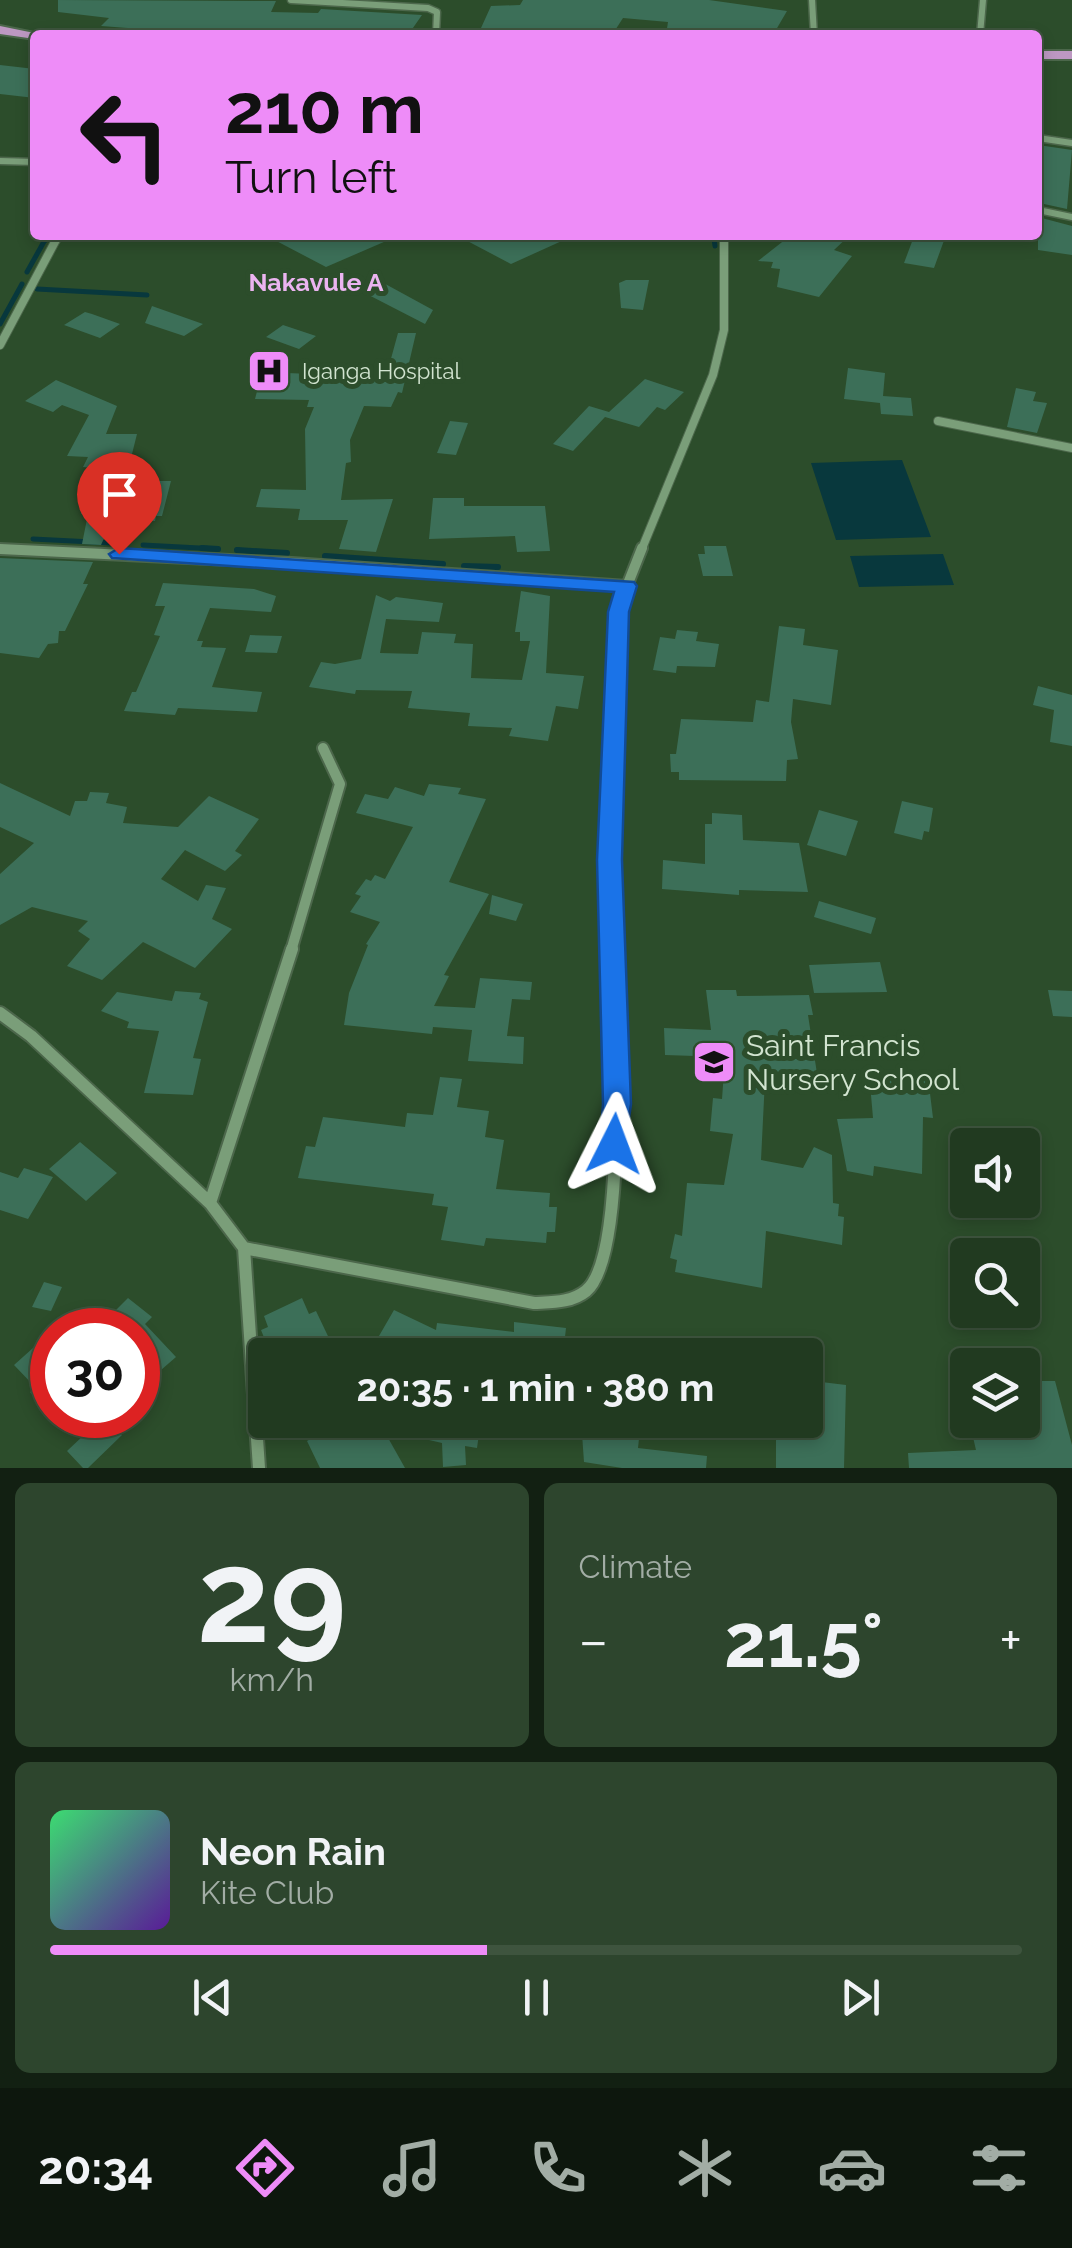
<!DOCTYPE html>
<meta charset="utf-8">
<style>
body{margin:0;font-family:Raleway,sans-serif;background:#2d452d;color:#f1f3f6;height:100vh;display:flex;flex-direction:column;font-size:38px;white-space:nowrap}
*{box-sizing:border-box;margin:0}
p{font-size:32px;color:#a2ada5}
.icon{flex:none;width:55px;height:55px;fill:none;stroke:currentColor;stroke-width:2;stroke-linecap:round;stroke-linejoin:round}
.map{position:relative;height:1468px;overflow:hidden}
.details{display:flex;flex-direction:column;gap:15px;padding:15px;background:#122012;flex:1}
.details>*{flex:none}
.guide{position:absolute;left:30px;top:30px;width:1012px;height:210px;border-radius:10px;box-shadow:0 5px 15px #0003,0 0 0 2px #3e543e;background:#ee8cf8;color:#111;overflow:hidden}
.controls{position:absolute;left:950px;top:1128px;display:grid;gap:20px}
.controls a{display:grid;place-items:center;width:90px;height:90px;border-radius:10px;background:#213a20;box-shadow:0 5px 15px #0003,0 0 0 2px #3e543e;font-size:50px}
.speed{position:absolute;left:30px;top:1308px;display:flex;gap:20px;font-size:50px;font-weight:700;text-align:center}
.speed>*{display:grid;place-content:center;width:130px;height:130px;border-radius:50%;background:#213a20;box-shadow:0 5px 15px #0003,0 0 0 2px #3e543e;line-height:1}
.speed .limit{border:15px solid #d22;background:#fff;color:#111}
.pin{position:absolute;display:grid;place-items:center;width:85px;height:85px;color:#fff;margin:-102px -42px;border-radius:50% 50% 50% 0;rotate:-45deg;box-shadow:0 0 10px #0007}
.pin .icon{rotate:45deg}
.me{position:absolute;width:110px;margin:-55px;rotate:3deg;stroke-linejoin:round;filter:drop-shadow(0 0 8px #0008)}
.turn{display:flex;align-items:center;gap:35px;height:210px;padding:0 30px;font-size:45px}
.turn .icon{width:130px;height:130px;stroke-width:2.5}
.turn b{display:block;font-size:70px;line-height:85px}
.big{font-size:75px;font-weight:700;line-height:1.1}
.details .card{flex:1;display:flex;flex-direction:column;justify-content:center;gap:15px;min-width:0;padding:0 35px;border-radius:15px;background:#2d452d}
.details .dial{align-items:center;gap:0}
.dial b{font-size:130px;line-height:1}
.song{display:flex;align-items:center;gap:30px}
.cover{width:120px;height:120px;border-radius:15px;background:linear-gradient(135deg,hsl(140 70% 55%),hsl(270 70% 35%))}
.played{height:10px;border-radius:5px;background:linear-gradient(90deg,#ee8cf8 45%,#3e543e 45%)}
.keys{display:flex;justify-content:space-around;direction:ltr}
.heat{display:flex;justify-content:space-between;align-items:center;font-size:55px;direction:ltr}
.details .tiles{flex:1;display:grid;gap:15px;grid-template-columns:1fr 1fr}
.card:last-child{grid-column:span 2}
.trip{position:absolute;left:248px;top:1338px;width:575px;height:100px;border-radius:10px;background:#213a20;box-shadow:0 5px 15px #0003,0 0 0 2px #3e543e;font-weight:700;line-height:100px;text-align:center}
.tabs{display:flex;height:160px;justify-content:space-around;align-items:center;background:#0d170d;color:#a2ada5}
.tabs .icon{width:70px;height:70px}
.tabs .current{color:#ee8cf8}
.tabs b{font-size:45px;color:#f1f3f6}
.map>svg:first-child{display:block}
.water{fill:#08383d}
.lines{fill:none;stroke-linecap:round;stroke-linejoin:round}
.stream-far2{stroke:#08383d;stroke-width:4}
.stream-far1{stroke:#08383d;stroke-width:5}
.stream{stroke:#08383d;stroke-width:6}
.building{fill:#3c6f58}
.minor-far3-casing{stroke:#4c674b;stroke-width:9}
.minor-far2-casing{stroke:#4c674b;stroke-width:10}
.minor-far1-casing{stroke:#4c674b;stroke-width:14}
.minor-casing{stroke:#4c674b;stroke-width:16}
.primary-casing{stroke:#4c674b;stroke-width:4}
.minor-far3{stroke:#7a9e79;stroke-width:6}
.minor-far2{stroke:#7a9e79;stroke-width:8}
.minor-far1{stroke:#7a9e79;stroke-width:10}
.minor{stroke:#7a9e79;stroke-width:12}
.primary{fill:#bd98c2;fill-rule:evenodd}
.route{fill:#1a73e8;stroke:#114b97;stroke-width:2.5}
.labels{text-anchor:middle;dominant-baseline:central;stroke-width:10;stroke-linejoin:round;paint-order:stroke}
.far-poi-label{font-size:22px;fill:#d2e4d0;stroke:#2c4d2b;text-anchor:start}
.far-quarter-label{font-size:25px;font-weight:bold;fill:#ebb4f0;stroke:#2c4d2b}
.near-poi-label{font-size:30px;fill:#d2e4d0;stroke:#2c4d2b;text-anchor:start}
</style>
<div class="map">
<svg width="1072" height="1468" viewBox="0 0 1072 1468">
<rect width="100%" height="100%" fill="#2c4d2b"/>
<!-- water -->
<path class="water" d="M902,460L931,537L836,540L811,463Z
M943,554L954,585L859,587L850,556Z"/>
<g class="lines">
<!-- stream-far2 -->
<path class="stream-far2" d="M714,235L715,241
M45,241L48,235"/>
<!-- stream-far1 -->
<path class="stream-far1" d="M714,238L715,246
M27,272L46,238
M37,289L147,295
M0,324L22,284
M33,539L112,543
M143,545L218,549
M237,550L248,551"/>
<!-- stream -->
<path class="stream" d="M202,548L218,549
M237,550L287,553
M325,556L443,564
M464,566L498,567"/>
</g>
<!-- building -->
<path class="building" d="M58,0L276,1L271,12L318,13L321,9L422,15L408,35L141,29L101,26L109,18L58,12Z
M523,0H709L787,11L773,35H666L668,22L623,18L612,35H510L511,29L481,28L491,6L520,5Z
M0,65L35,69V98L0,94Z
M1038,145L1072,150L1067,209L1044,204Z
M1038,217L1072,226V255L1038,250Z
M265,235H400L326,267Z
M456,235H575L511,264Z
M791,235H850L834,250L852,256L819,297L777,287L780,269L771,268L773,262L758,261Z
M920,235H946L934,268L904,263L913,239L920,241Z
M378,280L433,310L425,324L357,289Z
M626,280H649L643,310L621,308L619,283Z
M152,306L203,324L184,336L145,323Z
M85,312L92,314L120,324L100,338L64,325Z
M283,325L316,336L299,349L266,337Z
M398,333H416L402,393L398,392L391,407L364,406L350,440L351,462L346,463L341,500L393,499L376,552L339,549L348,520H298L300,509L256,507L261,489L306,490L305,429L314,407H307L309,400L255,399L262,372L386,377Z
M848,368L885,373L883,396L911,398L913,416L881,414L880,403L844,399Z
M645,379L684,392L665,410L657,407L639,427L605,417L573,451L553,444L589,406L609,412Z
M56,380L117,406L106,434H137L131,458L139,459L126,481H171L162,516H156L155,521H118L116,533L106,534L101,545L82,544L88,514H81L93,468L83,467L88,457L67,456L89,415L62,405L53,412L25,401Z
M1016,388L1036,392L1033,401L1047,403L1037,433L1007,427Z
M450,421L468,423L456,455L437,453Z
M433,498H464V506H545L550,551L517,552L515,536L429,539Z
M704,546H726L733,576H703L698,554H705Z
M0,558L93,562L83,584H88L65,631H59L58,643L48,644L39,658L0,653Z
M163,583L254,589L276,596L271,612L210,608L197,641H203L201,647L226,648L212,687L262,692L257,712L178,708L175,715L124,711L132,692H136L160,636L154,635L165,606H155Z
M521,591L550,596L546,673L584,676L578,709L556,706L548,741L509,736L512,728L468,726L470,713L408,708L412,691L356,690L355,694L309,687L321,662L335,664L361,659L376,595L390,601L396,597L443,603L439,622L386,619L380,653L418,654L422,632L456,634L454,643L473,644L471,678L522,680L530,641H520V632H515Z
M779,626L805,629L803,645L838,650L831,705L793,699L791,722L798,759L787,760L786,781L679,780V772H671L670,754H676L681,719L753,722L756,700L769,702Z
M677,630L698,632L696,641L719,644L715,667L677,666L676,673L653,670L660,637L675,639Z
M250,635L282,636L277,653L245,652Z
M1038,686L1072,695V746L1050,742L1054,710L1033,705Z
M0,783L70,816L75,801H87L90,792L109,793L106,803L127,807L123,823L178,827L209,796L259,819L235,851L242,855L225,871L185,850L161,879L198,901L206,885L226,888L212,919L232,929L195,968L143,942L102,980L67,966L90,939L78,931L88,921L32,907L0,925V874L34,843L0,827Z
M429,784L461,788L458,794L486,799L449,882L489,894L444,975L449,976L434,1006L475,1008L480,978L532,982L530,1000L512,999L507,1036L524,1037L523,1064L468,1061L472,1030L433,1027L432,1034L344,1025L349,993L368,945L366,944L380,922L350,912L361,896L355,894L366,879L371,881L375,875L385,879L413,827L356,813L365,794L388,799L395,787L424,796Z
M902,801L933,808L929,832L924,831L922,840L894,833Z
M819,810L858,821L846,856L807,845Z
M712,813L742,815L743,840L799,843L808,892L739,890V895L662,889L663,860L705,864V824H712Z
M492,895L523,904L516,921L489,914Z
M819,901L876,918L871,934L814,917Z
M880,962L887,992L814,993L809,965Z
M706,990H736L737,996L809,995L813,1015H808L818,1080L765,1079L761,1160L803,1168L814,1147L832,1155L833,1203L839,1204L838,1216L844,1217L842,1245L766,1231L762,1288L675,1272L677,1260L670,1258L675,1234L682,1236L687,1183L724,1185L733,1134L710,1131L713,1098L722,1099L725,1057L665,1055L664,1028L711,1030Z
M1048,990L1072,991V1017L1053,1016Z
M175,991L201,993L199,999L208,1002L193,1058L201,1059L193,1095L144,1093L159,1031L127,1028L129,1022L101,1011L117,992L172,1001Z
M869,1072L928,1077L933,1118L923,1117L922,1174L874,1166L873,1176L847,1171L837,1119L873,1118Z
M440,1077L462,1079L457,1107L489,1111L485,1137L504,1140L496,1189L550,1193L549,1207H557L555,1232H547L546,1243L486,1238L484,1246L441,1240L448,1207L432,1205L434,1194L298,1178L306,1146L315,1147L323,1117L405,1127L407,1113L433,1115Z
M80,1142L117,1173L86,1201L49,1169Z
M24,1168L53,1177L28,1219L0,1210V1172L18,1178Z
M44,1282L62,1287L51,1311L32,1307Z
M128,1298L152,1317L145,1324L176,1357L138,1390V1330H96Z
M302,1298L309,1314L316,1311L337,1355H271L261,1330L268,1327L264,1316Z
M394,1310L436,1330L437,1323L514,1332V1322L566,1328L563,1355H368Z
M52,1331V1405L49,1402L44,1407L30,1392L36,1388L14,1365Z
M805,1380L846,1385L844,1468H776V1420H805Z
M1028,1381H1055L1072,1445V1468H909L908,1453L976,1450L969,1420H1037Z
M103,1417L122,1435L88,1468H83L67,1451Z
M304,1420H378L405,1468H320L307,1441L312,1438Z
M432,1420H481L477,1448L465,1446L466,1465L443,1467L442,1443L429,1440Z
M581,1420H641L638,1448L707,1456L706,1468H622L584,1462Z"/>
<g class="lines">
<!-- minor-far3 casing -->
<g class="minor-far3-casing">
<path id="minor-far3" d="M291,0L428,8L437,12L436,35
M812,0L814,35
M980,35L983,0
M1038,138L1072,143
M0,161L35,162
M1038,210L1072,217
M724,235V241
M56,241L59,235"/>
</g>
<!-- minor-far2 casing -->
<g class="minor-far2-casing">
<path id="minor-far2" d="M0,345L57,238
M938,421L1072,448
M0,549L35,551
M641,551L713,375L724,330V238"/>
</g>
<!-- minor-far1 casing -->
<g class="minor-far1-casing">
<path id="minor-far1" d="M0,549L292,563L627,586L618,612L609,860L612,951
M627,586L642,548
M291,951L340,784L323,748"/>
</g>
<!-- minor casing -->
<g class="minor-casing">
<path id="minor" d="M0,1013L31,1036L210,1203L244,1248L259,1468
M210,1203L292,949
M244,1248L534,1303C552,1302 571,1303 586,1291C629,1256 614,1010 612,949"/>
</g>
<!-- primary casing -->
<g class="primary-casing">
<path id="primary" d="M0,26L44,35H35V39L0,34Z
M1038,51H1072V59H1038Z"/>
</g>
<!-- minor-far3 -->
<use href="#minor-far3" class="minor-far3"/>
<!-- minor-far2 -->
<use href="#minor-far2" class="minor-far2"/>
<!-- minor-far1 -->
<use href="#minor-far1" class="minor-far1"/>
<!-- minor -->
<use href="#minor" class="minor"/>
<!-- primary -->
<use href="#primary" class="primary"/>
</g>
<!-- route -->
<path class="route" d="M119,548L634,582L637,586L629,612L622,860L631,1104L624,1153L614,1157L604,1153L600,1144L603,1104L597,860L608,612L614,592L112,558L109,554Z"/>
<!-- icons -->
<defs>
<g id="hospital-square" transform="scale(2.25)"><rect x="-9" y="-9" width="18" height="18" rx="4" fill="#ee8cf8" stroke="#2c4d2b"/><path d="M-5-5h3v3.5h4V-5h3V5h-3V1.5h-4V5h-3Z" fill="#111"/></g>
<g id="school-square" transform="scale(2.25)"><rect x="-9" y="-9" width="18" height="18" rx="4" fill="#ee8cf8" stroke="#2c4d2b"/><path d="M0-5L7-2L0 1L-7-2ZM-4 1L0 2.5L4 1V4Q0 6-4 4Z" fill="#111"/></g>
</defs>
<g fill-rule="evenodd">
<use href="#hospital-square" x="269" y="371"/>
<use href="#school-square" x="714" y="1062"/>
</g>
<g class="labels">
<!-- far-poi labels -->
<g class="far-poi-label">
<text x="302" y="371">Iganga Hospital</text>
</g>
<!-- far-quarter labels -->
<g class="far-quarter-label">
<text x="316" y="282">Nakavule A</text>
</g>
<!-- near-poi labels -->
<g class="near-poi-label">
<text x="746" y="1045">Saint Francis<tspan x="746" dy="34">Nursery School</tspan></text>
</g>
</g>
</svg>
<div class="controls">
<a><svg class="icon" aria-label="sound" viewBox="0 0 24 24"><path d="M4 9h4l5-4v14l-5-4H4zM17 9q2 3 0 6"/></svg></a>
<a><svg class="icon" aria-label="search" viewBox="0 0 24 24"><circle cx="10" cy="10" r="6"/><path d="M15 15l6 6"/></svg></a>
<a><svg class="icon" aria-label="layers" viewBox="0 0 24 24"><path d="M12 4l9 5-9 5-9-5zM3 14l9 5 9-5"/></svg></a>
</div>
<div class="speed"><div class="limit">30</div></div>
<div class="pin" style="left:119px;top:554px;background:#d93025"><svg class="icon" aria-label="arrive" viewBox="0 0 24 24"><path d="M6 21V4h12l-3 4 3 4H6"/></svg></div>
<svg class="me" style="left:614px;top:1144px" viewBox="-20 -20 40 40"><path d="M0-17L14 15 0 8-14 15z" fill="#1a73e8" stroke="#fff" stroke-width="4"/></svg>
<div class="trip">20:35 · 1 min · 380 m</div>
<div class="guide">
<div class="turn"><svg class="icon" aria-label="left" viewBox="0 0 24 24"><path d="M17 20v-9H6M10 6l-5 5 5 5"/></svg><div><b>210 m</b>Turn left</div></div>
</div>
</div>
<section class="details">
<div class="tiles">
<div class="card dial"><b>29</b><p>km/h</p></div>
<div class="card"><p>Climate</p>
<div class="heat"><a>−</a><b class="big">21.5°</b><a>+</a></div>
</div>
<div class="card">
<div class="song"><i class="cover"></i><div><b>Neon Rain</b><p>Kite Club</p></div></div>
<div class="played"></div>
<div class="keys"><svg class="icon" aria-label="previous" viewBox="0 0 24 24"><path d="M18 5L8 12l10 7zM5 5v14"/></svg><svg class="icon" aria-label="pause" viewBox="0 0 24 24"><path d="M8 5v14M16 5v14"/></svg><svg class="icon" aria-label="next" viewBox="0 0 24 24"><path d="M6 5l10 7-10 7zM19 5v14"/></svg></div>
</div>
</div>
</section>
<nav class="tabs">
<b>20:34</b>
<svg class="icon current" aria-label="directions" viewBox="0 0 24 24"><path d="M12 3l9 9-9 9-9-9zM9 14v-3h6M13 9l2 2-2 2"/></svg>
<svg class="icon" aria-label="music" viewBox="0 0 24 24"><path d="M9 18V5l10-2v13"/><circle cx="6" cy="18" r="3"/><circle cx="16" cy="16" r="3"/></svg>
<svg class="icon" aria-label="phone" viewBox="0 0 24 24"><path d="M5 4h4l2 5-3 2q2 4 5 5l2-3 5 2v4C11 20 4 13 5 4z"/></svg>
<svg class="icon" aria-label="climate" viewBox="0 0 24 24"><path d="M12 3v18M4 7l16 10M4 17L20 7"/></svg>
<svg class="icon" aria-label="car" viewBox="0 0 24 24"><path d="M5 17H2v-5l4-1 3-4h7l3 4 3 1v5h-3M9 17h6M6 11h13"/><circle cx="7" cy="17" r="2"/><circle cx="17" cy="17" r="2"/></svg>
<svg class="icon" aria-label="filters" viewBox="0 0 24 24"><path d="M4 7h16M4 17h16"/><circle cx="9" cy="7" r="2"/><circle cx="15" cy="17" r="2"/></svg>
</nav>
